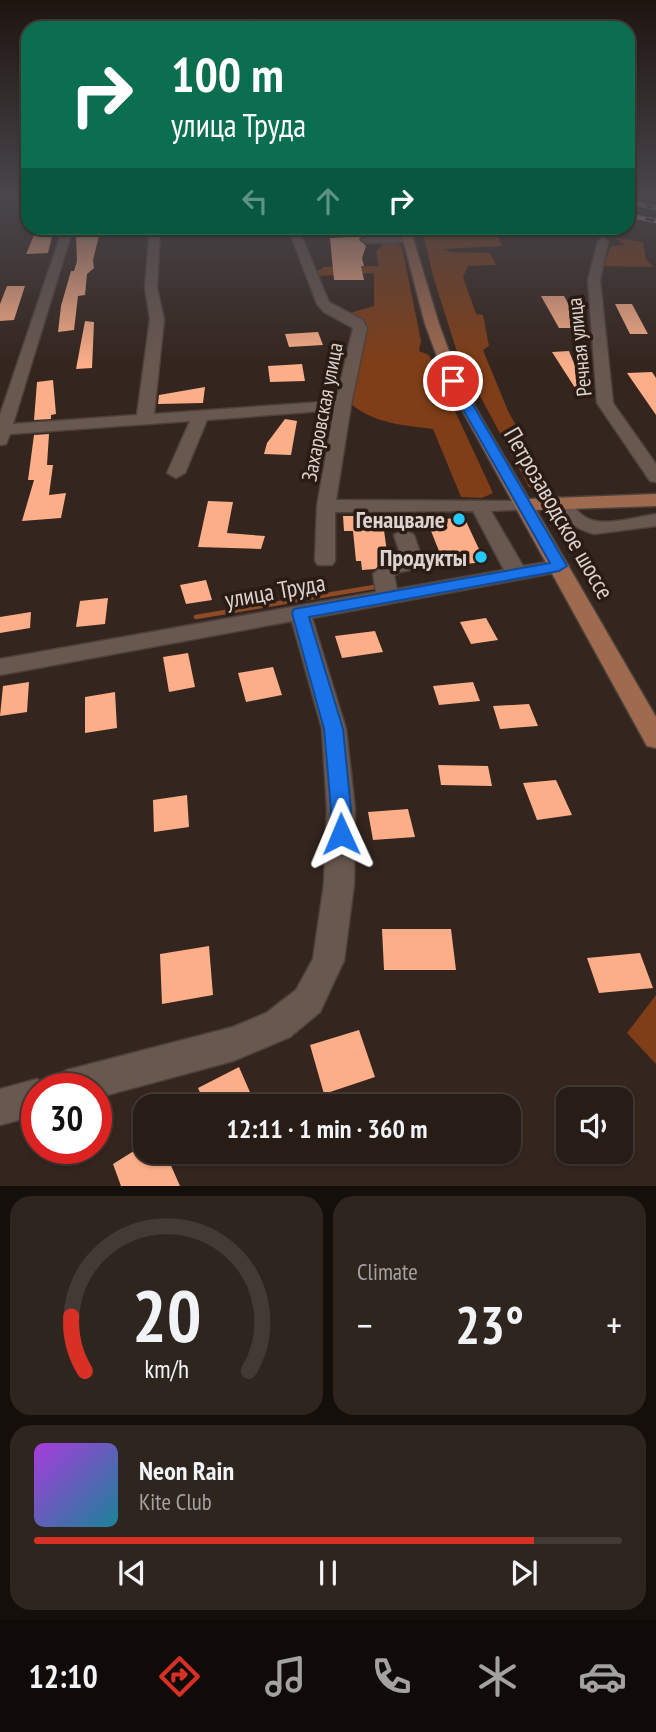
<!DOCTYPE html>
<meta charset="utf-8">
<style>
body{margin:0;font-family:"PT Sans Narrow",sans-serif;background:#2f251f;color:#f1f3f6;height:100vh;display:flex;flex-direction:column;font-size:26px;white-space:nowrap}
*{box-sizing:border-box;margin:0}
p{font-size:23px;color:#a4a1a1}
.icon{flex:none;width:38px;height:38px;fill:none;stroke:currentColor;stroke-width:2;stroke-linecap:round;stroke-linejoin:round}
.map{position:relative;height:1186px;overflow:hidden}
.drawer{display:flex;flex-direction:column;gap:10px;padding:10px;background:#150f0c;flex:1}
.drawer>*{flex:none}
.guide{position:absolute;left:21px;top:21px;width:614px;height:214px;border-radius:21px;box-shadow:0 2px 5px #0004,0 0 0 2px #433a35;background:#0b6e4f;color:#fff;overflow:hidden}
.fabs{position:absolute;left:556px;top:1087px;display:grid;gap:14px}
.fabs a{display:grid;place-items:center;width:77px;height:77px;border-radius:14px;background:#271c16;box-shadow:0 2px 5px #0004,0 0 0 2px #433a35;font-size:35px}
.speed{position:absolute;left:21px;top:1073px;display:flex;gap:14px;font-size:35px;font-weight:700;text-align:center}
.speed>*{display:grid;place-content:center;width:91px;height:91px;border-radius:50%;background:#271c16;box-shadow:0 2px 5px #0004,0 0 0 2px #433a35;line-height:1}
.speed .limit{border:10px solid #d22;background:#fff;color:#111}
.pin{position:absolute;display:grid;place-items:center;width:60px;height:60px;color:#fff;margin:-30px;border:4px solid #fff;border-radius:50%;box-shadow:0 2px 7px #0007}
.me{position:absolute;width:77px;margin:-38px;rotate:359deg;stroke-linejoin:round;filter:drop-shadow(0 0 5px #0008)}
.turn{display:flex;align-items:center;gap:24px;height:147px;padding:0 35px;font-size:32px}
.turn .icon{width:91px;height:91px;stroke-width:2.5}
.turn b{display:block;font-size:49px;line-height:60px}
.lanes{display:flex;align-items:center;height:66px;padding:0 35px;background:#0003;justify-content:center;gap:35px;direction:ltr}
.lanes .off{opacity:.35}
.big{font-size:52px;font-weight:600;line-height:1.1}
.drawer .tile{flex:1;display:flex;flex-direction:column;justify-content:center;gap:10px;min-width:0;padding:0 24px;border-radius:21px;background:#2f251f}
.drawer .dial{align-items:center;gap:0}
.dial svg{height:182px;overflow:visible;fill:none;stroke:#433a35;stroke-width:7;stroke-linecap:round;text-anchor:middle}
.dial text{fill:#f1f3f6;stroke:none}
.song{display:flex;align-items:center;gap:21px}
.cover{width:84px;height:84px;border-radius:10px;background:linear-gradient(135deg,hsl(280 70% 55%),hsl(190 70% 35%))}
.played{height:7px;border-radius:4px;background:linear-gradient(90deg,#d93025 85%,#433a35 85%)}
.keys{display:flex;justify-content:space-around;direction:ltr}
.heat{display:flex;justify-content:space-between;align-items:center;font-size:38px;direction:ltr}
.drawer .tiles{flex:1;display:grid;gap:10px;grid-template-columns:1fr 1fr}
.tile:last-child{grid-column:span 2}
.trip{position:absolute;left:133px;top:1094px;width:388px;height:70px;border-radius:21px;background:#271c16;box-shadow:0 2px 5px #0004,0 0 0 2px #433a35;font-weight:600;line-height:70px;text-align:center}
.tab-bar{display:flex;height:112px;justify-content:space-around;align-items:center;background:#100b09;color:#a4a1a1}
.tab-bar .icon{width:49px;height:49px}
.tab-bar .selected{color:#d93025}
.tab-bar b{font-size:32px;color:#f1f3f6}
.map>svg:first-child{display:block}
.forest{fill:#803e18}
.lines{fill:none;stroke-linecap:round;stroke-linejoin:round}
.stream{stroke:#8f4b26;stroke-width:4.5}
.building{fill:#fbae88}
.minor-casing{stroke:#4d413b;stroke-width:3}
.major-casing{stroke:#4d413b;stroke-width:3}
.minor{fill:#695850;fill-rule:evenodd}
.major{fill:#a06a4f;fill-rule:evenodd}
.rail-casing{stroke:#c5bab5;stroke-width:4.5}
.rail{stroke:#2a1c15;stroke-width:2.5;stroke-dasharray:9;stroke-linecap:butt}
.route{fill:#1a73e8;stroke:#114b97;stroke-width:2}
.poi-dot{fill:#25c9fe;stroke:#2a1c15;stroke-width:2.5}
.labels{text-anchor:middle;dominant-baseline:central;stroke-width:7;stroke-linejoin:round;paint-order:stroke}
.far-street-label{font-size:21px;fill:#ddd3ce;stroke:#2a1c15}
.street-label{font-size:24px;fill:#ddd3ce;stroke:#2a1c15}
.poi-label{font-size:24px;font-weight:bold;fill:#ddd3ce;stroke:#2a1c15;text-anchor:end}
</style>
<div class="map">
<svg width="656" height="1186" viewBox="0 0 656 1186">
<rect width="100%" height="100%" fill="#34251e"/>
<!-- forest -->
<path class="forest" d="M419,228H446L447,232C462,235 471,231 485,229C505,225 527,228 546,232L548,235L498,236L502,246L443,249L451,252L490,253L496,265L468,266L463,277L476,314L483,315L489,346L483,350L508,411L554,495H541L529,487L458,355L433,276L424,237Z
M615,238L643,242L646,259L653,267L603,266L611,246L626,245Z
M394,241L402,247L421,341L419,351L429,355L493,493L482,498L461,497L433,429C403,425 377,424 352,405L364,327L350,313L374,306V273L318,276L316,272L324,267L379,266L376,252L384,242Z
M656,995V1064L627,1033Z"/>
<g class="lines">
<!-- stream -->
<path class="stream" d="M196,617L380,586"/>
</g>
<!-- building -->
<path class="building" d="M37,228H54L48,253L26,254Z
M86,228H101L93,260L94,268L87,274L85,295L78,296L74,330L58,332L61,306L71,271H74L77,261L76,236H85Z
M346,228H362L365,235L359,239L366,246L362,258L364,266H361L364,280H334L330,238L350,237Z
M7,286H25L14,320L0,321V304Z
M541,296H564L582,328H559Z
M615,304H632L648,334H630Z
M85,321L94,322L92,368L76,369Z
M318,332L323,345L289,347L285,334Z
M569,351L584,388L577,391L552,352Z
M302,364L305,381L270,382L268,366Z
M652,372L656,378V415L627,373Z
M53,380L56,414L51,415V419L34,420L37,382Z
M205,387L203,403L158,404L159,395Z
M285,419L297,421L291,455L264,454L267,443Z
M49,434L47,465H53L49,495L66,493L61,518L22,521L34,480H28L34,435Z
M208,501L233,502L227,533L265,536L261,549L198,547Z
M343,516H382L388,559L380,561L381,564L375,569L362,570L361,561H356L353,531H344Z
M464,517L485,562L445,566L427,521Z
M206,580L212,600L186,604L180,585Z
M108,598L105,624L76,627L80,601Z
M31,612L30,628L0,633V617Z
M486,618L498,640L471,644L460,622Z
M375,631L383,652L342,658L335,636Z
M188,653L195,687L169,692L163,657Z
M273,667L282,695L246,702L238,673Z
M29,682L27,712L0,716L3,686Z
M473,682L480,701L439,705L433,686Z
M115,692L117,728L85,733V697Z
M529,704L538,726L500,729L493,706Z
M438,765L488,766L492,786L441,785Z
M556,780L572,815L537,820L523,783Z
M187,795L189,827L154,832L153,800Z
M408,809L415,837L373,840L368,812Z
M382,929H451L456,970H384Z
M209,946L213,995L162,1004L160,954Z
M640,953L653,988L599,993L587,958Z
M359,1030L375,1077L324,1094L310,1045Z
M239,1067L256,1106H206L198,1088Z
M145,1144V1152H165L180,1186H121L113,1164Z"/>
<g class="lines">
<!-- minor casing -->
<g class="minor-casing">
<path id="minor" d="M63,228H73L13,424L137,415L150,319L145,288L150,228H160L157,288L164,319L154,414L336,401L353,328L324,312L317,304L288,228H298L329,302L363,320L367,328L351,405L336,500L531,501L533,505L531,509L491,511L523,566L559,560L566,562L569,566L566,570L559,572L312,618L346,729L355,809L354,884L344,961L339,971L320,1012L290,1037L233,1061L96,1098V1088H37V1115L0,1125V1089L37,1079L50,1086L55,1076L67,1070L233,1027L266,1013L296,990L313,959L324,884L327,809L322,729L292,621L0,675V659L376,592L373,574L388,562L402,559L394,535L404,529L414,535L424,564L421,568L400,572L394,576L397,589L504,570L473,511L335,512V561L332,565H318L315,561L317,506L334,410L207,420L185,473L176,478L167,473L190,421L10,434L6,444L0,445V415Z
M409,237L414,240L413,242L366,243L361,240L366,237Z
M603,238L608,241L600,280L613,403L656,464V482L650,481L597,403L588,280L598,241Z
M559,497C571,500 575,511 585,517C602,528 636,517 656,514V526L594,534C575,529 561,518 550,503L552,499Z"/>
</g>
<!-- major casing -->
<g class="major-casing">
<path id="major" d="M400,228H410L439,324L460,381L529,499L656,494V506L536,510L656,717V748L647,746L446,381L425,324Z"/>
</g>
<!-- minor -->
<use href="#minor" class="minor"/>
<!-- major -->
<use href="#major" class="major"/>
<!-- rail casing -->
<g class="rail-casing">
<path id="rail" d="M628,202L656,208
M628,215L656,221"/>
</g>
<!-- rail -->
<use href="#rail" class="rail"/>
</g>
<!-- sky -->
<linearGradient id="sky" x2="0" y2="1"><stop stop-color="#1d1410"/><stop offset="0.54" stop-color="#4a464c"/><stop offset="1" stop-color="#4a464c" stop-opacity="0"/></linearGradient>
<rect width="656" height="364" fill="url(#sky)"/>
<!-- route -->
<path class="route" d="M453,378L459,381L567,566L559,571L309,617L343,729L351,809V834L348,840L341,843L333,840L330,834L331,809L324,729L292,613L294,609L550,563L447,381Z"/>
<!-- markers -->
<g class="poi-dot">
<circle cx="459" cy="519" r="7"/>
<circle cx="481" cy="557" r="7"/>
</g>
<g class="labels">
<!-- far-street labels -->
<g class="far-street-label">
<text transform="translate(579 347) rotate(-96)">Речная улица</text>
<text transform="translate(322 412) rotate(-79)">Захаровская улица</text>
</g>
<!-- street labels -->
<g class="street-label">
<text transform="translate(559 513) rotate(60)">Петрозаводское шоссе</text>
<text transform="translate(275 591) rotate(-10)">улица Труда</text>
</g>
<!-- poi labels -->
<g class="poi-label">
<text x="445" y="519">Генацвале</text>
<text x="467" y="557">Продукты</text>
</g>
</g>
</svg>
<div class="fabs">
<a><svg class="icon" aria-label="sound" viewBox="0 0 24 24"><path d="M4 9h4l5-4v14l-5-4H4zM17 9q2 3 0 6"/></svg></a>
</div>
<div class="speed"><div class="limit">30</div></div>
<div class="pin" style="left:453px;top:381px;background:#d93025"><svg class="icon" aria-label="arrive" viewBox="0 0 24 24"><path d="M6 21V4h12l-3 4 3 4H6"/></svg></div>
<svg class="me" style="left:341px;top:834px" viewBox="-20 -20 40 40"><path d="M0-17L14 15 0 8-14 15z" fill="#1a73e8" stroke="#fff" stroke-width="4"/></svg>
<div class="trip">12:11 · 1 min · 360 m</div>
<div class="guide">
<div class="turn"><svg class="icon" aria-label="right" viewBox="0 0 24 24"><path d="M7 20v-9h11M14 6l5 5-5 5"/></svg><div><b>100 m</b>улица Труда</div></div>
<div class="lanes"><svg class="icon off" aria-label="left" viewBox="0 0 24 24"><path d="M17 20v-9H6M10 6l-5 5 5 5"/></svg><svg class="icon off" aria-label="ahead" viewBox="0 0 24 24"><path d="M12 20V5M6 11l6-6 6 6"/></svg><svg class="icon" aria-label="right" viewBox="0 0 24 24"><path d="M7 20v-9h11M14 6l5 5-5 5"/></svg></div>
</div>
</div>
<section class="drawer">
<div class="tiles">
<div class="tile dial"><svg viewBox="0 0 100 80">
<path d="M14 69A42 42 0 1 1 86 69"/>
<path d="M14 69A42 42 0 0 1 8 45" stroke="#d93025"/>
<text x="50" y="56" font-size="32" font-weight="700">20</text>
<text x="50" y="72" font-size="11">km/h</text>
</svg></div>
<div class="tile"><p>Climate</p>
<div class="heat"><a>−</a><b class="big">23°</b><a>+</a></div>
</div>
<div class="tile">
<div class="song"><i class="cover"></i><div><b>Neon Rain</b><p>Kite Club</p></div></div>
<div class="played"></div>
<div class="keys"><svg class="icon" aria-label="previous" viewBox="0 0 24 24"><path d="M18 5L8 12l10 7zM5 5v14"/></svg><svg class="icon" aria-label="pause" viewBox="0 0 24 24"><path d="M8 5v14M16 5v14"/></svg><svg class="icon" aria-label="next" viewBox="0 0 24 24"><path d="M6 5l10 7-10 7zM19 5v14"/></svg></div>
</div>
</div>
</section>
<nav class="tab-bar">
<b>12:10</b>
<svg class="icon selected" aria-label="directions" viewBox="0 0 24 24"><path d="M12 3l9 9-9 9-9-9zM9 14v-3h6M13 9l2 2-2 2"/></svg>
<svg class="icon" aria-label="music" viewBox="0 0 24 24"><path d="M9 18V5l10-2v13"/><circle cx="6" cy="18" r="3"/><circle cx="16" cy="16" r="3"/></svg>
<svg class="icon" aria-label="phone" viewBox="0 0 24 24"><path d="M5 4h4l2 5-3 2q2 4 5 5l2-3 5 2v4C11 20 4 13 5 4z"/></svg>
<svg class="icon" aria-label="climate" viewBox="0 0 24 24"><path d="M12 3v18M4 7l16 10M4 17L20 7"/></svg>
<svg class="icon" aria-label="car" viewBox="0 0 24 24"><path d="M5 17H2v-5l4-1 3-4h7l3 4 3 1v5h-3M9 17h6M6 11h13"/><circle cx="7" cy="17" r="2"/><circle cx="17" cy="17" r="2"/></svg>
</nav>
